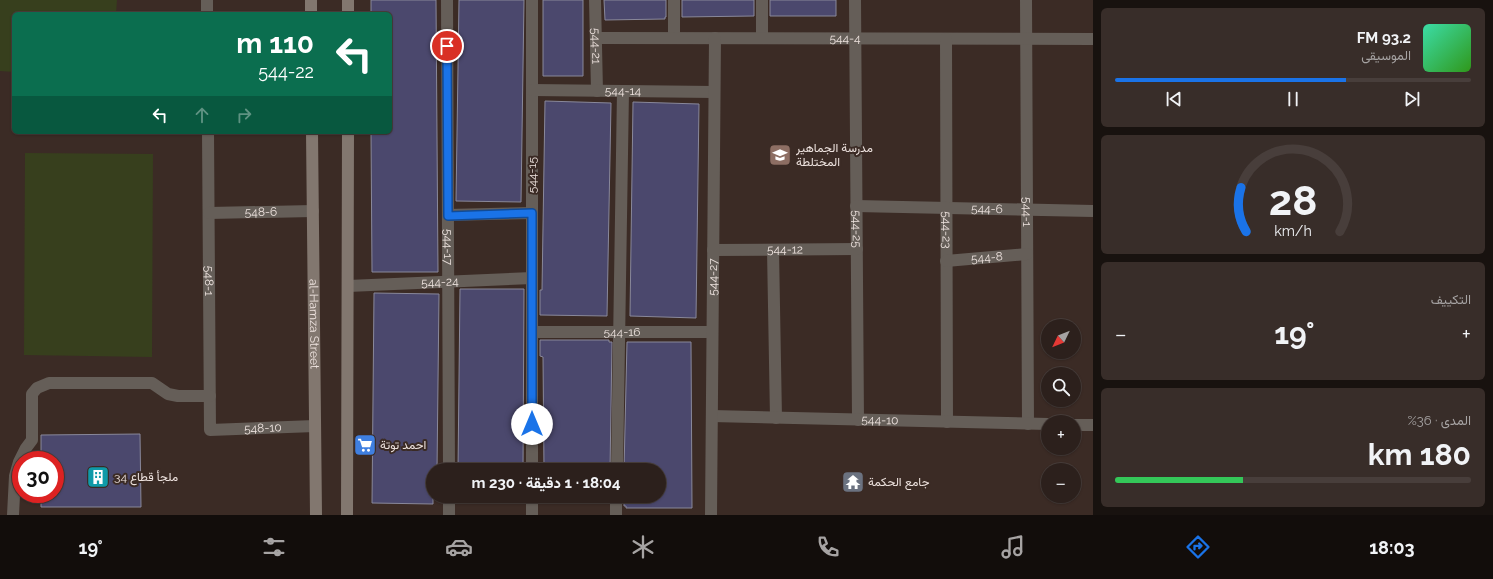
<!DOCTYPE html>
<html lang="ar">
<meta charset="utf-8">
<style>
body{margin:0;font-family:Raleway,Vazirmatn,sans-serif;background:#382d29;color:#f1f3f6;direction:rtl;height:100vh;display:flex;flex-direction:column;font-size:15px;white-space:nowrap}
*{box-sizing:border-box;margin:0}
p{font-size:13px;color:#a6a3a3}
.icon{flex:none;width:22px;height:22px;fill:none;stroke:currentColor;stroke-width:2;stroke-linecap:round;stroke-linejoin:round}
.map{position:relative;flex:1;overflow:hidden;direction:ltr}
.sheet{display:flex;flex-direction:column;gap:8px;padding:8px;background:#18120f;width:400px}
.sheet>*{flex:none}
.banner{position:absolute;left:12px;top:12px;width:380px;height:122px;border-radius:6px;box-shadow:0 1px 3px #0004,0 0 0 1px #483e3b;direction:rtl;background:#0b6e4f;color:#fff;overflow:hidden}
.needle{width:26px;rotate:227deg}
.controls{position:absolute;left:1041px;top:319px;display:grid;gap:8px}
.controls a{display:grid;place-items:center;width:40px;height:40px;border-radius:50%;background:#2c201c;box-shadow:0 1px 3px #0004,0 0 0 1px #483e3b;font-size:20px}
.speed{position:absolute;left:12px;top:451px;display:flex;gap:8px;font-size:20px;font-weight:700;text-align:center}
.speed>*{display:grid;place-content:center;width:52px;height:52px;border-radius:50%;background:#2c201c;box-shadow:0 1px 3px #0004,0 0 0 1px #483e3b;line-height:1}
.speed .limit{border:6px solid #d22;background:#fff;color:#111}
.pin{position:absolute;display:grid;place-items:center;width:34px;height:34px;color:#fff;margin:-17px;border:2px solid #fff;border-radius:50%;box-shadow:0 1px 4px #0007}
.me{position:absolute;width:44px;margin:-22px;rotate:0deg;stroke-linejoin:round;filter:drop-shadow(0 0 3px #0008)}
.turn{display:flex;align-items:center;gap:14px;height:84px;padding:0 12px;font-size:18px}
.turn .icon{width:52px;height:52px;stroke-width:2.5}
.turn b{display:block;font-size:28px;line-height:34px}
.lanes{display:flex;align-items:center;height:38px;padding:0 12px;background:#0003;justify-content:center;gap:20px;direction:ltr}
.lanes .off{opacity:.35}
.big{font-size:30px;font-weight:700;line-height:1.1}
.sheet .widget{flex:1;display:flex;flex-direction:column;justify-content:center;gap:6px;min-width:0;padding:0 14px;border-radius:6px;background:#382d29}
.sheet .dial{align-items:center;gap:0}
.dial svg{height:104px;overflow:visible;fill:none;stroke:#483e3b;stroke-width:7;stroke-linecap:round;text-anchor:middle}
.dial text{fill:#f1f3f6;stroke:none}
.song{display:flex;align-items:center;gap:12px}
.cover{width:48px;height:48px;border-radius:6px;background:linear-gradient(135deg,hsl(160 70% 55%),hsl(110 70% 35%))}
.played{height:4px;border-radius:2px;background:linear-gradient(90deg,#1a73e8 65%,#483e3b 65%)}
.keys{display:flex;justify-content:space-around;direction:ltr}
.heat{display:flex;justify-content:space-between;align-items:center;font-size:22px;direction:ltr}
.charge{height:6px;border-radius:3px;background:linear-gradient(90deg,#34c759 36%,#483e3b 0)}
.trip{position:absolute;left:426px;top:463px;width:240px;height:40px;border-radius:20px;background:#2c201c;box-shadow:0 1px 3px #0004,0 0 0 1px #483e3b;font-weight:700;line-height:40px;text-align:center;direction:rtl}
.menu{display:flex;height:64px;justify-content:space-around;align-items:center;background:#120d0b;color:#a6a3a3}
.menu .icon{width:28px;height:28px}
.menu .selected{color:#1a73e8}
.menu b{font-size:18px;color:#f1f3f6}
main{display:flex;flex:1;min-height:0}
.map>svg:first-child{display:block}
.green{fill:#373f1d}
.building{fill:#4b486d;stroke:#89889a}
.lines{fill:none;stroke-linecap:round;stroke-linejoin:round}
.street{stroke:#655e58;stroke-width:12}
.secondary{stroke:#82776f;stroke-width:12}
.route-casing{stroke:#114b97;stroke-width:10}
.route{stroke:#1a73e8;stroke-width:7}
.labels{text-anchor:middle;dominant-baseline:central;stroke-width:4;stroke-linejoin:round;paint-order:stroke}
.street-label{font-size:12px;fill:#ede2de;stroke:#3b2b25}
.poi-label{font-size:12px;fill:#ede2de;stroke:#3b2b25;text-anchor:start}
</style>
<main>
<section class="sheet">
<div class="widget">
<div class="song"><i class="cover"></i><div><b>93.2 FM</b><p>الموسيقى</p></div></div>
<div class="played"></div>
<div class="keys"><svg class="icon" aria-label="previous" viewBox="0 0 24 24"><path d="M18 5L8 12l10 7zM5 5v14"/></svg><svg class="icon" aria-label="pause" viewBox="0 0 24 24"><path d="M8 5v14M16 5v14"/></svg><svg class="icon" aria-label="next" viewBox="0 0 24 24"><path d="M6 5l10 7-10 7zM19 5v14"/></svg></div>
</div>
<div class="widget dial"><svg viewBox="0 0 100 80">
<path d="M14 69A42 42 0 1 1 86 69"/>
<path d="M14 69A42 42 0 0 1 10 35" stroke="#1a73e8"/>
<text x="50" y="56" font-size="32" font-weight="700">28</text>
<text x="50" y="72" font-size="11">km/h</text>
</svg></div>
<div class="widget"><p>التكييف</p>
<div class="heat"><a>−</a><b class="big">19°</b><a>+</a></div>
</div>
<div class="widget"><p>المدى · 36%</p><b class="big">180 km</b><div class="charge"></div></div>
</section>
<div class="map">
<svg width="1093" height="515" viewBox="0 0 1093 515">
<rect width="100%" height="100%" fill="#3b2b25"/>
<!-- green -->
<path class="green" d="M0,0H117L116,14H14V72L0,71Z
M25,153L153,154L152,357L24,355Z"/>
<!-- building -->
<path class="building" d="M371,0H436L438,272H372L371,132H390V14H371Z
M459,0H524L521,202L456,201Z
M543,0H583V76H543Z
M604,0H666V17H665V19L605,20Z
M682,0H754V16L682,17Z
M770,0H836V16H770Z
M545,101L611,103L607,316L540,315V290H542Z
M633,102L699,104L696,318L630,316Z
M460,289H524L523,470H458Z
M374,293L439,294L437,470H433V504L372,503Z
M540,340H609V342H612L610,470H544L543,357L540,356Z
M627,342H691L692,508H626V506H624V496H659V470H624Z
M140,434L141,507H41V494H55V460H41V435Z"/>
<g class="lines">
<!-- street -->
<g class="street">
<path d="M207,0V14"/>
<path id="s1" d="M447,0L449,470"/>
<path d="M532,0V470"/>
<path id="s2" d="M595,0L597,91"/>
<path d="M674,0V38"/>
<path d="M762,0V38"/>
<path id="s3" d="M855,0L858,420"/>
<path id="s4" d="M1026,0L1028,424"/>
<path id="s5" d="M596,38L1093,39"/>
<path id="s6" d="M946,39L947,422"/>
<path id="s7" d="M532,90L714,92"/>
<path id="s8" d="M208,132L210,430L315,426"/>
<path id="s9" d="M856,206L1093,211"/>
<path id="s10" d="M209,213L313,211"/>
<path d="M448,215L532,213"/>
<path id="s11" d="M713,250L857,249"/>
<path d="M773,250L776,418"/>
<path id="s12" d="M946,261L1027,254"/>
<path id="s13" d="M348,286L532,278"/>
<path id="s14" d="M532,332H712"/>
<path id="s15" d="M712,416L1048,424"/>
<path d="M1074,425H1093"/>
<path d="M617,470L623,91"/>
<path d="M449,496V515"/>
<path d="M532,496V515"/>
<path d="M13,515L15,476L19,462L26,448L32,440V394L37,388L49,383H152L168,394L178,396H210"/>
<path d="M616,515V496"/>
<path id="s16" d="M711,515L715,38"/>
</g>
<!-- secondary -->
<g class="secondary">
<path d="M311,0V14"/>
<path d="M348,14V0"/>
<path id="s17" d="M312,132L316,515"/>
<path d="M347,515L348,132"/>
</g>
</g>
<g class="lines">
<!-- route casing -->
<g class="route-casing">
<path id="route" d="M447,46L448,216L532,213V424"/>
</g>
<!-- route -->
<use href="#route" class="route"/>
</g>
<!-- icons -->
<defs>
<g id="school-square" transform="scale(1.15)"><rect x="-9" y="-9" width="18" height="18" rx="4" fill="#8d6e63" stroke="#3b2b25"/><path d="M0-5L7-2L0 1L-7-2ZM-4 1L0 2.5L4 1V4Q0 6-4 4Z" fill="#fff"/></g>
<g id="supermarket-square" transform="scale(1.15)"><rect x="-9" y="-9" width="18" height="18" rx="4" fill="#3f7fe0" stroke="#3b2b25"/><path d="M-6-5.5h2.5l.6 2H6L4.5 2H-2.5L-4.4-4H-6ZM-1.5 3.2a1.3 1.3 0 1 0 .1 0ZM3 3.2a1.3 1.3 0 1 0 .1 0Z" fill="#fff"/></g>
<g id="building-square" transform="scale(1.15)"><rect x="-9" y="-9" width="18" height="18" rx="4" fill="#0f9aa8" stroke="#3b2b25"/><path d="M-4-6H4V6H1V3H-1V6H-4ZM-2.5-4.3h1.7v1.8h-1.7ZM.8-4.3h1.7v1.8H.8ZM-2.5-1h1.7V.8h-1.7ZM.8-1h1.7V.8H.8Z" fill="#fff"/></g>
<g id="temple-square" transform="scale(1.15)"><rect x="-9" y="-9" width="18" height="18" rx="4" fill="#6b7280" stroke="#3b2b25"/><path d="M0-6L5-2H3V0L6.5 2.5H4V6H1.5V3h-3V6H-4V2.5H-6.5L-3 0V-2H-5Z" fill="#fff"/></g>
</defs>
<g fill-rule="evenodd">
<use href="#school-square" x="780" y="155"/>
<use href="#supermarket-square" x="365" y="445"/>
<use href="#building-square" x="98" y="477"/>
<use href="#temple-square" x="853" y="482"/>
</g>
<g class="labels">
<!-- street labels -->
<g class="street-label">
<text stroke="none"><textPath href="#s5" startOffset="249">544-4</textPath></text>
<text stroke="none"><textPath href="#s2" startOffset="46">544-21</textPath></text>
<text stroke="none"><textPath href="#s7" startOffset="91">544-14</textPath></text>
<text transform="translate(532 175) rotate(-90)">544-15</text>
<text stroke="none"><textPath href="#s9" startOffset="131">544-6</textPath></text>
<text stroke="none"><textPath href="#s10" startOffset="52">548-6</textPath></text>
<text stroke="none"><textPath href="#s4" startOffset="212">544-1</textPath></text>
<text stroke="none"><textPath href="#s3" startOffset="229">544-25</textPath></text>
<text stroke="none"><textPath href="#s6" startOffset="191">544-23</textPath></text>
<text stroke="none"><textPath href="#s1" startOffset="247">544-17</textPath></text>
<text stroke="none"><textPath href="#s11" startOffset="72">544-12</textPath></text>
<text stroke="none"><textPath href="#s12" startOffset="41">544-8</textPath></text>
<text stroke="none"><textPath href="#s16" startOffset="238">544-27</textPath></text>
<text stroke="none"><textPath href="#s8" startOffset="149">548-1</textPath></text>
<text stroke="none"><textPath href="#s13" startOffset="92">544-24</textPath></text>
<text stroke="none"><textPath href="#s17" startOffset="192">al-Hamza Street</textPath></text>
<text stroke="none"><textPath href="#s14" startOffset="90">544-16</textPath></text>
<text stroke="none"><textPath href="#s15" startOffset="168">544-10</textPath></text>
<text stroke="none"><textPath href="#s8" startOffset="351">548-10</textPath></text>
</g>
<!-- poi labels -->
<g class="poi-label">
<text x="796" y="148">مدرسة الجماهير<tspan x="796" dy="14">المختلطة</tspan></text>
<text x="380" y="445">احمد توتة</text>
<text x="114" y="477">ملجأ قطاع 34</text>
<text x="868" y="482">جامع الحكمة</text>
</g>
</g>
</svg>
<div class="controls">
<a><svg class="needle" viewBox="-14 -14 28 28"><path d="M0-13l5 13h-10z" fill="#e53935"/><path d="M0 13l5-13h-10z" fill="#a6a3a3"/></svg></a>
<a><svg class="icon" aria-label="search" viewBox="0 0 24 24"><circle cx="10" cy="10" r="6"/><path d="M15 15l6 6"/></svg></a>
<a>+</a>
<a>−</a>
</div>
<div class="speed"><div class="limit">30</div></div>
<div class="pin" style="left:447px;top:46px;background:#d93025"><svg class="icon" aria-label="arrive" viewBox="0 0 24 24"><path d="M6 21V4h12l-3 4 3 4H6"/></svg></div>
<svg class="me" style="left:532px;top:424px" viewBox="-20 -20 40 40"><circle r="19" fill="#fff"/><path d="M0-13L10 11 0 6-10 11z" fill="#1a73e8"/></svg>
<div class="trip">18:04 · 1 دقيقة · 230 m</div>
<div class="banner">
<div class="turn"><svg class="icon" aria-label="left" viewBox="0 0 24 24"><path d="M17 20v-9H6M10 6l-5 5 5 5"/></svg><div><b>110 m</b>544-22</div></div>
<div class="lanes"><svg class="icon" aria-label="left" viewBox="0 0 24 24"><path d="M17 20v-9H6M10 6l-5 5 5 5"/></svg><svg class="icon off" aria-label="ahead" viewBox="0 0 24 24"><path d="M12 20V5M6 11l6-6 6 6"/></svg><svg class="icon off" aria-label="right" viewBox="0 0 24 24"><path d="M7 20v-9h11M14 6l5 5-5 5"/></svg></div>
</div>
</div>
</main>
<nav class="menu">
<b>18:03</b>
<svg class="icon selected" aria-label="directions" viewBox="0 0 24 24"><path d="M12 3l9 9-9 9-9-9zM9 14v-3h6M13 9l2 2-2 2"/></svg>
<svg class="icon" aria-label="music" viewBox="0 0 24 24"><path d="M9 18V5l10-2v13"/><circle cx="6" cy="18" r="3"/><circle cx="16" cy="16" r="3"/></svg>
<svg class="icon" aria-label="phone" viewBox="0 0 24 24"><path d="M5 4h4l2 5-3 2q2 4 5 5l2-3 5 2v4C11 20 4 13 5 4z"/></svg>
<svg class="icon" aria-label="climate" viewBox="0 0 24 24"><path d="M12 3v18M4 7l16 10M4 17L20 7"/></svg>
<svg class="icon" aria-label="car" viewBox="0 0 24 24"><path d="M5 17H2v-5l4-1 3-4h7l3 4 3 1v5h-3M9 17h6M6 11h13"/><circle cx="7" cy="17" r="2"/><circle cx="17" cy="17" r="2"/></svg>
<svg class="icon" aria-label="filters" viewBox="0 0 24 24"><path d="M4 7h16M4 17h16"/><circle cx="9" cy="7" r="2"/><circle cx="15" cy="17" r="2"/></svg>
<b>19°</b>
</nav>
